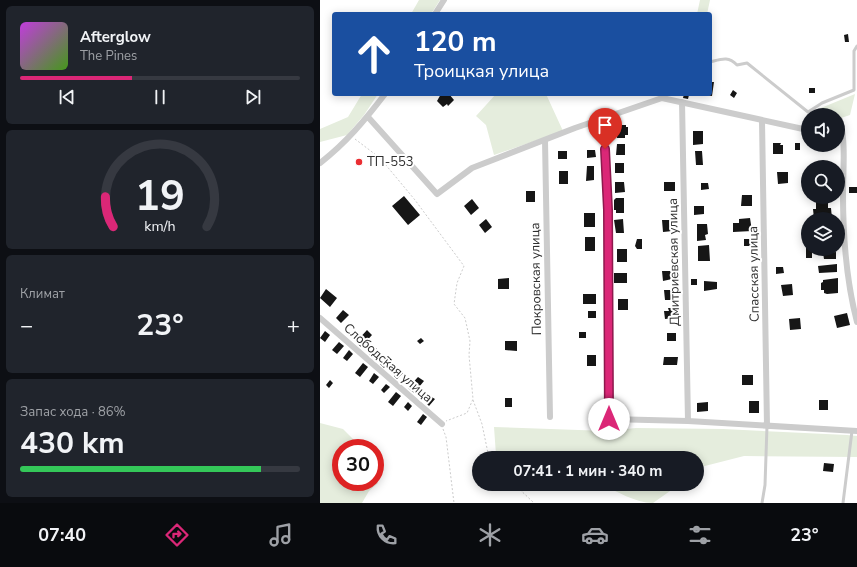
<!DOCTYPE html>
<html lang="ru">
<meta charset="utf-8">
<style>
body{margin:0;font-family:"Nunito Sans",sans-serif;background:#20242c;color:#f1f3f6;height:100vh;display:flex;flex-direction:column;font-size:15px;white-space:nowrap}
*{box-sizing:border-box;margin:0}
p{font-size:13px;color:#9ea1a6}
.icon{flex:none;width:22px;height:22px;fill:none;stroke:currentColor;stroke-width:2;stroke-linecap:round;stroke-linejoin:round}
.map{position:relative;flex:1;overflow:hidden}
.sheet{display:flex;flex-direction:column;gap:6px;padding:6px;background:#0d0f14;width:320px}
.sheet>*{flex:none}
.hud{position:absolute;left:12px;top:12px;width:380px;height:84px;border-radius:4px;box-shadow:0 2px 10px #0003;background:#1a4fa0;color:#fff;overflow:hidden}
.tools{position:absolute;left:481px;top:108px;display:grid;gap:8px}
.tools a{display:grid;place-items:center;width:44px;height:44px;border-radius:50%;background:#171b24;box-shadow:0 2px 10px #0003;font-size:20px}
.speed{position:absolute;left:12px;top:439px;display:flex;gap:8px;font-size:20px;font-weight:700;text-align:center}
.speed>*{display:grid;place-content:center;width:52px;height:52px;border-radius:50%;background:#171b24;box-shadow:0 2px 10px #0003;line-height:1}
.speed .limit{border:6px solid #d22;background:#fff;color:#111}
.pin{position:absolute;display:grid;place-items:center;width:34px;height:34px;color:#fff;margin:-41px -17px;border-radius:50% 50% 50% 0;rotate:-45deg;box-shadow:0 0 4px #0007}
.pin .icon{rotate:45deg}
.me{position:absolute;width:44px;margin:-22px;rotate:0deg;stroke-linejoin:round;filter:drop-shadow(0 0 3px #0008)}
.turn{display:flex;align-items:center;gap:14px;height:84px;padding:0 16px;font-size:18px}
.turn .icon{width:52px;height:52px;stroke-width:2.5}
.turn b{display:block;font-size:28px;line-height:34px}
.big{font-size:30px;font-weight:700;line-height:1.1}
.sheet .card{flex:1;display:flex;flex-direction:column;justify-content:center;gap:6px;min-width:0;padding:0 14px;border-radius:6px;background:#20242c}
.sheet .dial{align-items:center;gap:0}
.dial svg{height:104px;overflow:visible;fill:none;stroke:#363941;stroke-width:7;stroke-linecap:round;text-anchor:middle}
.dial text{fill:#f1f3f6;stroke:none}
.song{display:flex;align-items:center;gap:12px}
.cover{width:48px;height:48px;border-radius:6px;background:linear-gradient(135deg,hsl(290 70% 55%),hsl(100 70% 35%))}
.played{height:4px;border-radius:2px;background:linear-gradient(90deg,#db2777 40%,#363941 40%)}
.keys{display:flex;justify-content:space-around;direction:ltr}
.heat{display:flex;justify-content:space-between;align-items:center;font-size:22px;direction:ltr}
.charge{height:6px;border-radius:3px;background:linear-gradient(90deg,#34c759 86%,#363941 0)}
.trip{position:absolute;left:152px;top:451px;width:232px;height:40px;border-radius:20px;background:#171b24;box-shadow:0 2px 10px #0003;font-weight:700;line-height:40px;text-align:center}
.tabs{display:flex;height:64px;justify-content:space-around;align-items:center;background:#090b0e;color:#9ea1a6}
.tabs .icon{width:28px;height:28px}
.tabs .active{color:#db2777}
.tabs b{font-size:18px;color:#f1f3f6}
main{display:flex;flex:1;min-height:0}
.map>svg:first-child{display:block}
.green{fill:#e5eddd}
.building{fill:#161616}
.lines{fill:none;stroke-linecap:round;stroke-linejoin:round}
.path{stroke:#ccc;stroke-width:1;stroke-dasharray:2 2;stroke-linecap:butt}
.service{stroke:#ccc;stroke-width:3}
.minor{stroke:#ccc;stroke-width:6}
.route-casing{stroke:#8e194d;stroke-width:10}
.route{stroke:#db2777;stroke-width:7}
.poi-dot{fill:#ea2e32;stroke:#fff;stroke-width:1.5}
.labels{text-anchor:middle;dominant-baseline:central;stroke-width:4;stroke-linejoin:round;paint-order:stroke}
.poi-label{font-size:13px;fill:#2f2f2f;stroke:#fff;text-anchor:start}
.street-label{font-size:13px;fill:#2f2f2f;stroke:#fff}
</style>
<main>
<section class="sheet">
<div class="card">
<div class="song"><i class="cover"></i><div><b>Afterglow</b><p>The Pines</p></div></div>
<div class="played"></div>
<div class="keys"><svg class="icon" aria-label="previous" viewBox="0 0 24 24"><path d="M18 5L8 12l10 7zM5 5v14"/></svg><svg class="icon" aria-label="pause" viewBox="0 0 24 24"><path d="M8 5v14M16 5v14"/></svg><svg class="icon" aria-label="next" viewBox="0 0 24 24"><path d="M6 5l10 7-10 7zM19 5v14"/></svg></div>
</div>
<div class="card dial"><svg viewBox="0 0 100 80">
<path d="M14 69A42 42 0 1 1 86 69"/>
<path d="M14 69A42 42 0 0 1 8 46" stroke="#db2777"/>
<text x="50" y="56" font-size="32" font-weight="700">19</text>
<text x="50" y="72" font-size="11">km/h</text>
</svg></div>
<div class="card"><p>Климат</p>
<div class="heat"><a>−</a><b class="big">23°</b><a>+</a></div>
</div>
<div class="card"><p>Запас хода · 86%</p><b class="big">430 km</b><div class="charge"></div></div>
</section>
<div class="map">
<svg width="537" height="503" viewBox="0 0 537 503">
<rect width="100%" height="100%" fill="#fff"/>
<!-- green -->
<path class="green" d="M99,0H120L111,14H91Z
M380,0H390L387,14H377Z
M42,94H58L44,115L27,135L0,142V129L28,117Z
M176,94H226L243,131L174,155L166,125L156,116Z
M535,94L530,115L518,119V115H494L496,110Z
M0,423L23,429L42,448H21V482H55V465L58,483L49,491L42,503H0Z
M174,427L287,431L316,428L403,429L527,435L537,436V457L424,456L377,468V458H180L176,455Z
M280,484H360L333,503C315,503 297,491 280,484Z"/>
<!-- building -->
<path class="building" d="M528,34L529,42H525L524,35Z
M390,82H394L392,96L383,95L390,94Z
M489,88H495V93H489Z
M413,90L417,93L414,98L410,95Z
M121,94H129L134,100L128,106L127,104L123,107L117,101Z
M364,94L369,95L368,99L363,98Z
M297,125H306V127H308V135H305V138H297Z
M373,131H383V144L373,145Z
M453,143H461L460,145H463V154H453Z
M475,143H480V150H475Z
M297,144H305V155H296Z
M501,145H509V151H501Z
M267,150H275L276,157L267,158Z
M238,151H247V159H238Z
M375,151H382L383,165H376Z
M295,163H304V173H295Z
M267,166H274V180L266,181Z
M239,171H248V184H239Z
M457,172H468V183L458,184Z
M295,182H304L305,192L295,193Z
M344,182H355V191H344Z
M381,183H388L389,189L381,190Z
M529,187H537V193H529Z
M206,191H215V202H206Z
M422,195H432V206H421Z
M84,196L100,215L88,225L72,206Z
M296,198H304V213H296V210H294V200Z
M152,199L159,208L151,215L144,206Z
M508,201V208H511L512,219H494L493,209H496V202Z
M374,206H384V214L374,215Z
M264,213H275V227H264Z
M430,218L432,231L413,232V223H419V219Z
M166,219L172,227L165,233L159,225Z
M303,219L304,233H296L294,220Z
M342,220H352L353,231L343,232Z
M377,224H387L388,234L385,235L386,240L377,241Z
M265,237H275V251H265Z
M317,239H322V249H317L315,246Z
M424,239H433V246H424Z
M389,245L390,261H378V246Z
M486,247L492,249V258H486Z
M297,249H307V262H297Z
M516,252V259H504L503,253Z
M517,264V272L499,273L498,266Z
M456,267H463L464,273L456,274Z
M342,271H352V279L343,281Z
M294,273H307V283H294Z
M189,278V289H178V279Z
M518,278V293L507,294L504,293V290H501V283L503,282V280Z
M371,279H377V285H371Z
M384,281L397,282V289L384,291Z
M472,284L473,295L463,296L461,285Z
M6,289L17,298L10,307L0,298Z
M344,290H355V300H345Z
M263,294H276V304H263Z
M298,299H308V310H298Z
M348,308H354L355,318L345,319L344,311H349Z
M23,310L29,315L21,323L16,318Z
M268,311H276V318H268Z
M527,313L530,325L517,328L514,316Z
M480,318L481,329L470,330L469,319Z
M47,330L52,335L41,347L36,342Z
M5,331L10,335L5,342L0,338Z
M259,332H266V338H259Z
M347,333H356V341H347Z
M101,338L104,341L100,344L97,341Z
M185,341H197V351L185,350Z
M19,342L24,346L17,354L12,350Z
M55,347L59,351L53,357L49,354Z
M29,350L33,354L27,361L23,358Z
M267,355H276V366H267Z
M68,356L72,360L64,368L60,364Z
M344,357H358L357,365H343Z
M43,363L48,367L40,377L35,373Z
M79,369L83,373L77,379L74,376Z
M54,373L59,377L53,384L49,381Z
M422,375H433V385H422Z
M98,377L104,381L94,393L88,388Z
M10,380L13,383L9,388L6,385Z
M66,384L70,387L64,393L61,390Z
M76,392L81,396L73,406L68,402Z
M110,396L115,399L109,406L105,402Z
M185,398H192V407H185Z
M499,400H508V410H499Z
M429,401H439V413H429Z
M88,402L92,406L88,411L84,407Z
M388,402V411L377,412V403Z
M103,414L107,417L101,425L97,422Z
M504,463L514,464L513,472L503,471Z"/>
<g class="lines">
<!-- path -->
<path class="path" d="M35,139L60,158L95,200L144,266L137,283L134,304L145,318L150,341L149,355L153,399L147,413L126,421
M153,400L162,424L169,458
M123,429L126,437L134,503
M194,484L214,503"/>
<!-- service -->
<path class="service" d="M390,62C402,59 408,56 417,65L427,63L488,112L502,103L534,90V51L537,46
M442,503L445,485L447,426
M523,503L532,431"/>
<!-- minor -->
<path class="minor" d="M115,14L124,0
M362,102L368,421
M48,117L117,194L152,168L255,128L342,98L483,129H488
M284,118L287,195L289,419L368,421L537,431
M442,121L447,426
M518,121L520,120C526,144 523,169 523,194C523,237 526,280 537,322
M225,140L230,417
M0,163C26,143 45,120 65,94
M0,318L122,424"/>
</g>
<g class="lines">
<!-- route casing -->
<g class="route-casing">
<path id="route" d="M285,149L288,210L289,419"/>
</g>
<!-- route -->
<use href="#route" class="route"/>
</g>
<!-- markers -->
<circle class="poi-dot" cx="39" cy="162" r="4"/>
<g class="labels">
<!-- poi labels -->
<g class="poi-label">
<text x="47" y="162">ТП-553</text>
</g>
<!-- street labels -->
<g class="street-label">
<text transform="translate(354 262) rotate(-91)">Дмитриевская улица</text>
<text transform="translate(434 274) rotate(-91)">Спасская улица</text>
<text transform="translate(216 279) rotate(-91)">Покровская улица</text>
<text transform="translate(68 363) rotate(41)">Слободская улица</text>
</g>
</g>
</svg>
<div class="tools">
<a><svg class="icon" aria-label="sound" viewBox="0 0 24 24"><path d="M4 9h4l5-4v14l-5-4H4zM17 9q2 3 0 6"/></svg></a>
<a><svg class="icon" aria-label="search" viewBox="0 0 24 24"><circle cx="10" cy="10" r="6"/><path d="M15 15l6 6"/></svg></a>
<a><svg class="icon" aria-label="layers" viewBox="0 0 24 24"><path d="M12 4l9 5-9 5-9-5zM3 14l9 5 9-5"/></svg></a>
</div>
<div class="speed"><div class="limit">30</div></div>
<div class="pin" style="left:285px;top:149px;background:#d93025"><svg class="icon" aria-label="arrive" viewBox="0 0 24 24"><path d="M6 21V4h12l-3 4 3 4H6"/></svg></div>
<svg class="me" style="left:289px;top:419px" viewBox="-20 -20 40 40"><circle r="19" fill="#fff"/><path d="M0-13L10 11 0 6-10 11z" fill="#db2777"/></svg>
<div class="trip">07:41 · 1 мин · 340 m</div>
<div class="hud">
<div class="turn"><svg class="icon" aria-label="ahead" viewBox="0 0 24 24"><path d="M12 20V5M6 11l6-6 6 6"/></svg><div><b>120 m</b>Троицкая улица</div></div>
</div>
</div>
</main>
<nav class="tabs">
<b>07:40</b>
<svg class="icon active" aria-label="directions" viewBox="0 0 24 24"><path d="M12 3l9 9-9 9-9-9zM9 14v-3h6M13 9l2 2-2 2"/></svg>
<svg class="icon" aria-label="music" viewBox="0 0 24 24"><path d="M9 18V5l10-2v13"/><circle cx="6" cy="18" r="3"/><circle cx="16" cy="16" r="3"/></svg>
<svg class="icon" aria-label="phone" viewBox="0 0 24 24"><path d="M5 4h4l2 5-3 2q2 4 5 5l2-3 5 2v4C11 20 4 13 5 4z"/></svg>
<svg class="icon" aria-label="climate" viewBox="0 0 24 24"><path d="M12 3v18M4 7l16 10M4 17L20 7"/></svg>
<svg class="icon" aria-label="car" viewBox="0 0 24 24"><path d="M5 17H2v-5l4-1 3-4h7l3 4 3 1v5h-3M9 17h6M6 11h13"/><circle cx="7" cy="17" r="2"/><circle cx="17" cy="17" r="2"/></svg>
<svg class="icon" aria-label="filters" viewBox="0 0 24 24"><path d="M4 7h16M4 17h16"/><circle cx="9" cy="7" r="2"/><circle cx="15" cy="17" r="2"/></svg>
<b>23°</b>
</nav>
